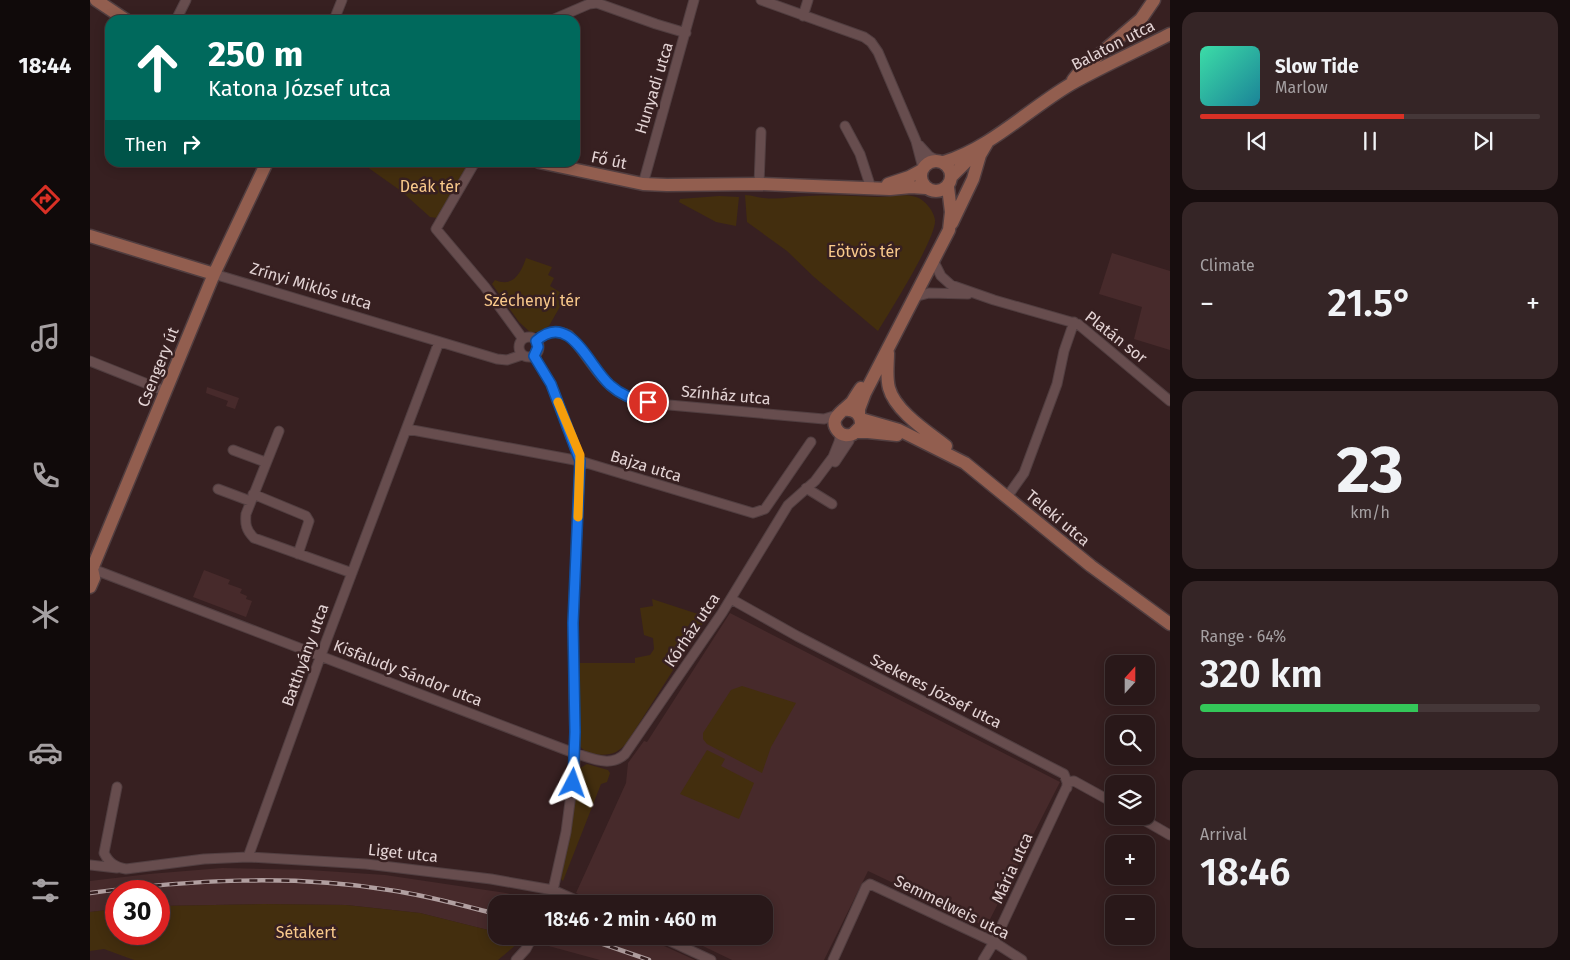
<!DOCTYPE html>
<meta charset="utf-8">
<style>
body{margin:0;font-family:"Fira Sans",sans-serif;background:#352526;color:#f1f3f6;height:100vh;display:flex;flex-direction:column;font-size:19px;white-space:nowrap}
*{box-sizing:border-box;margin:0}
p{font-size:16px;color:#a5a0a2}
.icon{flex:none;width:28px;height:28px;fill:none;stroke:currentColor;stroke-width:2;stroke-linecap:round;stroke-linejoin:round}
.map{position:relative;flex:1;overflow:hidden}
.drawer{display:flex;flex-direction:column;gap:12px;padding:12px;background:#170d0e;width:400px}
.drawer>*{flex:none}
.banner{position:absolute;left:15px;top:15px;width:475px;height:152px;border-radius:15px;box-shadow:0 2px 12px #0003,0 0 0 1px #453738;background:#00695c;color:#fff;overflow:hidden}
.needle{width:32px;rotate:21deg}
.controls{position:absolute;left:1015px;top:655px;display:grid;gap:10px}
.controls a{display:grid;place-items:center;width:50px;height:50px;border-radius:10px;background:#291819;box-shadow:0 2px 12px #0003,0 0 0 1px #453738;font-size:25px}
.speed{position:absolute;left:15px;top:880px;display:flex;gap:10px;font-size:25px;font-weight:700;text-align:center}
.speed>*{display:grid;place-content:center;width:65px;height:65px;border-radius:50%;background:#291819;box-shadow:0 2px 12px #0003,0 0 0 1px #453738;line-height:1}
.speed .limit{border:8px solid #d22;background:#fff;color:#111}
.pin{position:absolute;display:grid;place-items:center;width:42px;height:42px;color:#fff;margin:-21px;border:2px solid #fff;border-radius:50%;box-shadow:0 1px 5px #0007}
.me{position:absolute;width:55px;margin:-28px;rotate:4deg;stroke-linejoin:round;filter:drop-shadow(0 0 4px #0008)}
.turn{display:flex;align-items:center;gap:18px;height:105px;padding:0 20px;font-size:22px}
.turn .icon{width:65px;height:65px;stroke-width:2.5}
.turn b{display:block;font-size:35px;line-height:42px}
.then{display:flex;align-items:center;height:48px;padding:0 20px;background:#0003;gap:10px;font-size:19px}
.big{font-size:38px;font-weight:600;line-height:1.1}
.drawer .widget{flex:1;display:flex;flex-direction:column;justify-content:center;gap:8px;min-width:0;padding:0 18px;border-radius:15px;background:#352526}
.drawer .dial{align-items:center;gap:0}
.dial b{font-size:65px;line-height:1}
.song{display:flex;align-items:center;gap:15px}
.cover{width:60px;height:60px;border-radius:8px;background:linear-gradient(135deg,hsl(160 70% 55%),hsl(190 70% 35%))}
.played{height:5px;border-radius:2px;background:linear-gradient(90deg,#d93025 60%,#453738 60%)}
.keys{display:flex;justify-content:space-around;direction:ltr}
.heat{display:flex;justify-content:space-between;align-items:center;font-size:28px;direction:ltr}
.charge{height:8px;border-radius:4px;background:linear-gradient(90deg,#34c759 64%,#453738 0)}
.trip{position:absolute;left:398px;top:895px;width:285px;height:50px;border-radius:15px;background:#291819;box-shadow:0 2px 12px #0003,0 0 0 1px #453738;font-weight:600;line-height:50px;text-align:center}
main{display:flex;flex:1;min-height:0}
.tab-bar{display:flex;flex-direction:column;width:90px;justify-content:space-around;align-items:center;background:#100a0a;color:#a5a0a2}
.tab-bar .icon{width:35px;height:35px}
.tab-bar .selected{color:#d93025}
.tab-bar b{font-size:22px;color:#f1f3f6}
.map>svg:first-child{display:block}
.built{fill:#472a2b}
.green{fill:#432e0e}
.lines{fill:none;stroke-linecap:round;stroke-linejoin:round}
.street-casing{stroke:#513e40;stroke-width:11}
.secondary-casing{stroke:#513e40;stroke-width:15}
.street{stroke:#674d4e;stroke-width:9}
.secondary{stroke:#925e4f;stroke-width:12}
.rail-casing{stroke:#b19fa0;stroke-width:4.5}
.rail{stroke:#372021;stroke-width:2.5;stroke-dasharray:8;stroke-linecap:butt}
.route-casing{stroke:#114b97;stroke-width:12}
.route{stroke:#1a73e8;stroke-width:9}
.slow{stroke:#f59e0b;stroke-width:9}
.labels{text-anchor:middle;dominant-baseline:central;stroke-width:5;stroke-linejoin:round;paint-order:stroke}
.street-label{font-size:16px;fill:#e4d4d5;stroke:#372021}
.park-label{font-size:16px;fill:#f9c98b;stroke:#372021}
</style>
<main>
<nav class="tab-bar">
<b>18:44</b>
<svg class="icon selected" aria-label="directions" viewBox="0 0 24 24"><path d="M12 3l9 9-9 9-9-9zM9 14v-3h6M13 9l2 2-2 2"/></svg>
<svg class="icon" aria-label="music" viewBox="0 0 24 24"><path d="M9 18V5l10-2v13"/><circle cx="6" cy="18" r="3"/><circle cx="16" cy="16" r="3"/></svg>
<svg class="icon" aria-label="phone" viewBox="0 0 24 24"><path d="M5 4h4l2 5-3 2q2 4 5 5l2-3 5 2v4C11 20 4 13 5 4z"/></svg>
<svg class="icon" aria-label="climate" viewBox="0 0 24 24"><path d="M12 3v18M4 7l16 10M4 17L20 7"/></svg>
<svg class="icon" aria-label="car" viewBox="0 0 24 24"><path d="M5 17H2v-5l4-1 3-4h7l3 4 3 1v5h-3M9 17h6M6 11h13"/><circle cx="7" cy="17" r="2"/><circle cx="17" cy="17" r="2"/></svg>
<svg class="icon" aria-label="filters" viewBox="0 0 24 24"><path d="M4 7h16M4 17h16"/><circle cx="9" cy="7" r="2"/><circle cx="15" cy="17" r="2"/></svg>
</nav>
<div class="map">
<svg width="1080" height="960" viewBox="0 0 1080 960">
<rect width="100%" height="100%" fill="#372021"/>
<!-- built -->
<path class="built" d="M1022,253L1080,271V350L1044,339L1052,307L1009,294Z
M117,387L149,398L145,409L136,406L138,401L116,393Z
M114,570L140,580L138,584L152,589L150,593L157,596L156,599L162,601L156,617L103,597Z
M640,613L970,782L896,927L778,871L734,960H642L592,936H674V904H512L486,893L536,783L538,763L554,741L557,742Z
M132,868L219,870L295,875L416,893L459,904H406V932L330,913L256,905L173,904L69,906V891H26V909L0,912V881L59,874Z
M422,936H552L605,960H510Z"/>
<!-- green -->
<path class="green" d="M273,162H366L378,165L347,218L340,217L311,191L273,164Z
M655,195C662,195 668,198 674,198C689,200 704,196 719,196C742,195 765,196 788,197C800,197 815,193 826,197C834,199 844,211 845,220C847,237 799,313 788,331L724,277L697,251L657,222Z
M629,196L649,197L646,226L626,222L589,202L590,199Z
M436,258L462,267L458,275L464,278L460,286L476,296L459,326L449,332H440L429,322L402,284L405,280C423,288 431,273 436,258Z
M562,599L614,616L615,620L536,744C533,747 529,750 526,752C515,757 495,755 489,745L490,663H545V658L560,655L564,649L563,638L554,635L550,608L563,606Z
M652,686L706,703L681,747L672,773L617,744L613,739V733L641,690Z
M617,750L635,759L631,766L664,783L649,819L590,794Z
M497,764L518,770L520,773L517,782L511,784L473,881L471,879L490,768Z
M173,904L256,905L330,913L406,932V936H422L433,939L408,960H44L14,949L0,951V912L26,909V934H69V906Z"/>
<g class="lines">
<!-- street casing -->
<g class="street-casing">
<path id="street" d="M671,0L774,37L781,42L788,52L826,141L833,168
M713,16L718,0
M86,20L96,0
M244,20L252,0
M462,20L499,4L507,3L566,24L596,33
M755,126L770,154L781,188
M829,145L839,156L848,161
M385,162L346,229L395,287L433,339
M553,184L604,0
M669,184L671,132
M843,260L851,276L861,285L904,300L988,324L1080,401
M124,274L407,359L417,360L432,355
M824,297L839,293L878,294
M429 347a10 10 0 1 1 20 0a10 10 0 1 1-20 0Z
M446,341C457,332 466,329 479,335C498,355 511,387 538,397C548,401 558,402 568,404L734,419L747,415
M444,356L461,384L490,461L483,623L485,764L476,832L463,890L458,904
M0,361L75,391
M317,429L490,461L663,513L675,509L721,442
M189,431L156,514C155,524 156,530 164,538L262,573
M143,450L175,462
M745,462L759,441L760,435
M716,488L742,504
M128,489L160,501
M163,494L216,516L219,521L208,554
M917,497L934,473L967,384L974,351L984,322
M0,568L484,753C501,758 521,768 535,754L632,613L698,505L725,481L743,457L749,442L750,437L748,431
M641,599L707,636L974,774L977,782V788
M27,787L14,853C19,863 25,867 36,869L114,859L158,857L276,864L401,879L463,890L495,904
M1047,816L1080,835
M158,857L231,655L349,342
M0,865L27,868
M569,936L621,960
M426,960L436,949L443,936
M743,960L776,887L780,884L904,942L932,960
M893,960L904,942L979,782L984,781L1024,803"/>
</g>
<!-- secondary casing -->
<g class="secondary-casing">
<path id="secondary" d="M6,0L36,20
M983,80L990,71L1051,19L1064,0
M831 176a15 15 0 1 1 30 0a15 15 0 1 1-30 0Z
M449,162L553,184L577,185L669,184L800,189L821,187L836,188
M854,162C902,147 937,110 981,84C1013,66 1047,51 1080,34
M861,177L885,153
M798,184L819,177L832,170
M862,223L883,179L890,155L897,143
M0,236L124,274
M798,353C798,365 796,377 799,388C805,411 838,432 856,446
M753,410C765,408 772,415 771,426L763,434C758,436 752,436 748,431C737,418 755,410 762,402C765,397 768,392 771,388
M769,415V409L775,393L859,230L861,212L858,187
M771,419L809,430L875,463L1001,566L1080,624
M766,432H778L807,435
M0,587L4,578L2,569L124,274L177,162"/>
</g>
<!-- street -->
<use href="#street" class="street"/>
<!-- secondary -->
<use href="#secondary" class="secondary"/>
<!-- rail casing -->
<g class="rail-casing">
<path id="rail" d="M0,893C99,880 200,874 299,890C335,895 371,905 406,914
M490,936L559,960"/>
</g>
<!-- rail -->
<use href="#rail" class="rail"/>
</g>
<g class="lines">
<!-- route casing -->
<g class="route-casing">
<path id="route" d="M483,783L485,732L483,623L490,461L461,384L444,356L448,347L446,341C480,310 499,367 520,385C531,395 544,400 558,402"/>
</g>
<!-- route -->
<use href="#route" class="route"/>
<!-- slow -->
<path class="slow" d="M468,402L490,455L488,517"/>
</g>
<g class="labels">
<!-- street labels -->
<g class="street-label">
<text transform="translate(1023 45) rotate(-27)">Balaton utca</text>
<text transform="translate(564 88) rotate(-73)">Hunyadi utca</text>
<text transform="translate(519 160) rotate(12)">Fő út</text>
<text transform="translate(221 286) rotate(17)">Zrínyi Miklós utca</text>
<text transform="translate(1026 337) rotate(38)">Platán sor</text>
<text transform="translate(68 367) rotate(-68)">Csengery út</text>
<text transform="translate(636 395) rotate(5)">Színház utca</text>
<text transform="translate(556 466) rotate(17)">Bajza utca</text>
<text transform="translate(968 518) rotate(40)">Teleki utca</text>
<text transform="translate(602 630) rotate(-56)">Kórház utca</text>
<text transform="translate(215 655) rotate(-70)">Batthyány utca</text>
<text transform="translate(318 673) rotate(21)">Kisfaludy Sándor utca</text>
<text transform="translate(846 691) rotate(27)">Szekeres József utca</text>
<text transform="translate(313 853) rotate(6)">Liget utca</text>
<text transform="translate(922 868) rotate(-65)">Mária utca</text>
<text transform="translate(862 907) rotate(26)">Semmelweis utca</text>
</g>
<!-- park labels -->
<g class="park-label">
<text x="340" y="186">Deák tér</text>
<text x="774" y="251">Eötvös tér</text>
<text x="442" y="300">Széchenyi tér</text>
<text x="216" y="932">Sétakert</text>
</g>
</g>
</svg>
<div class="controls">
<a><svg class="needle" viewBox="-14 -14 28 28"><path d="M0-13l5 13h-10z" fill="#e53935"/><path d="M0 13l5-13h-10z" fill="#a5a0a2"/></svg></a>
<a><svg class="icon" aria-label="search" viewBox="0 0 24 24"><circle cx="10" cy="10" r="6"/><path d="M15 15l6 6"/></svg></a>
<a><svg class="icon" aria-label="layers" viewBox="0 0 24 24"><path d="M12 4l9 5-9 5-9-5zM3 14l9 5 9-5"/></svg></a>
<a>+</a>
<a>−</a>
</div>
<div class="speed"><div class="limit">30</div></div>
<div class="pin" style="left:558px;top:402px;background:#d93025"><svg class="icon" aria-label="arrive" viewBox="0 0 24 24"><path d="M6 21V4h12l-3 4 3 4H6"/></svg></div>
<svg class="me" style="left:483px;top:783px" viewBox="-20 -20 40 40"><path d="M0-17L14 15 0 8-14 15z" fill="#1a73e8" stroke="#fff" stroke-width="4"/></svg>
<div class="trip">18:46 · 2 min · 460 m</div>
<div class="banner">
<div class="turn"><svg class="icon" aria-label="ahead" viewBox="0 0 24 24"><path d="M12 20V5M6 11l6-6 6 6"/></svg><div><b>250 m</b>Katona József utca</div></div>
<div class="then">Then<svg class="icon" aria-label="right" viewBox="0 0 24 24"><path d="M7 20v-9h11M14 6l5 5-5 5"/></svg></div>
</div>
</div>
<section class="drawer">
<div class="widget">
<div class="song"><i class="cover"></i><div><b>Slow Tide</b><p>Marlow</p></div></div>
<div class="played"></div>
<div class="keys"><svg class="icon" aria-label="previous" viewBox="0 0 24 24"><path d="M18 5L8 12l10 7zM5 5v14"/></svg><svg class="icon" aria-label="pause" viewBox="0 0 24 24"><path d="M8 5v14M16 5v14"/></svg><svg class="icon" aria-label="next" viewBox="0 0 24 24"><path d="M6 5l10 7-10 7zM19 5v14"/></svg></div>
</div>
<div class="widget"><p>Climate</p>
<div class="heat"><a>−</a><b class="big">21.5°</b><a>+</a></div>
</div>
<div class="widget dial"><b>23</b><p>km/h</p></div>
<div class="widget"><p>Range · 64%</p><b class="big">320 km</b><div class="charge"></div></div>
<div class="widget"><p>Arrival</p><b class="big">18:46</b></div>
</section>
</main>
